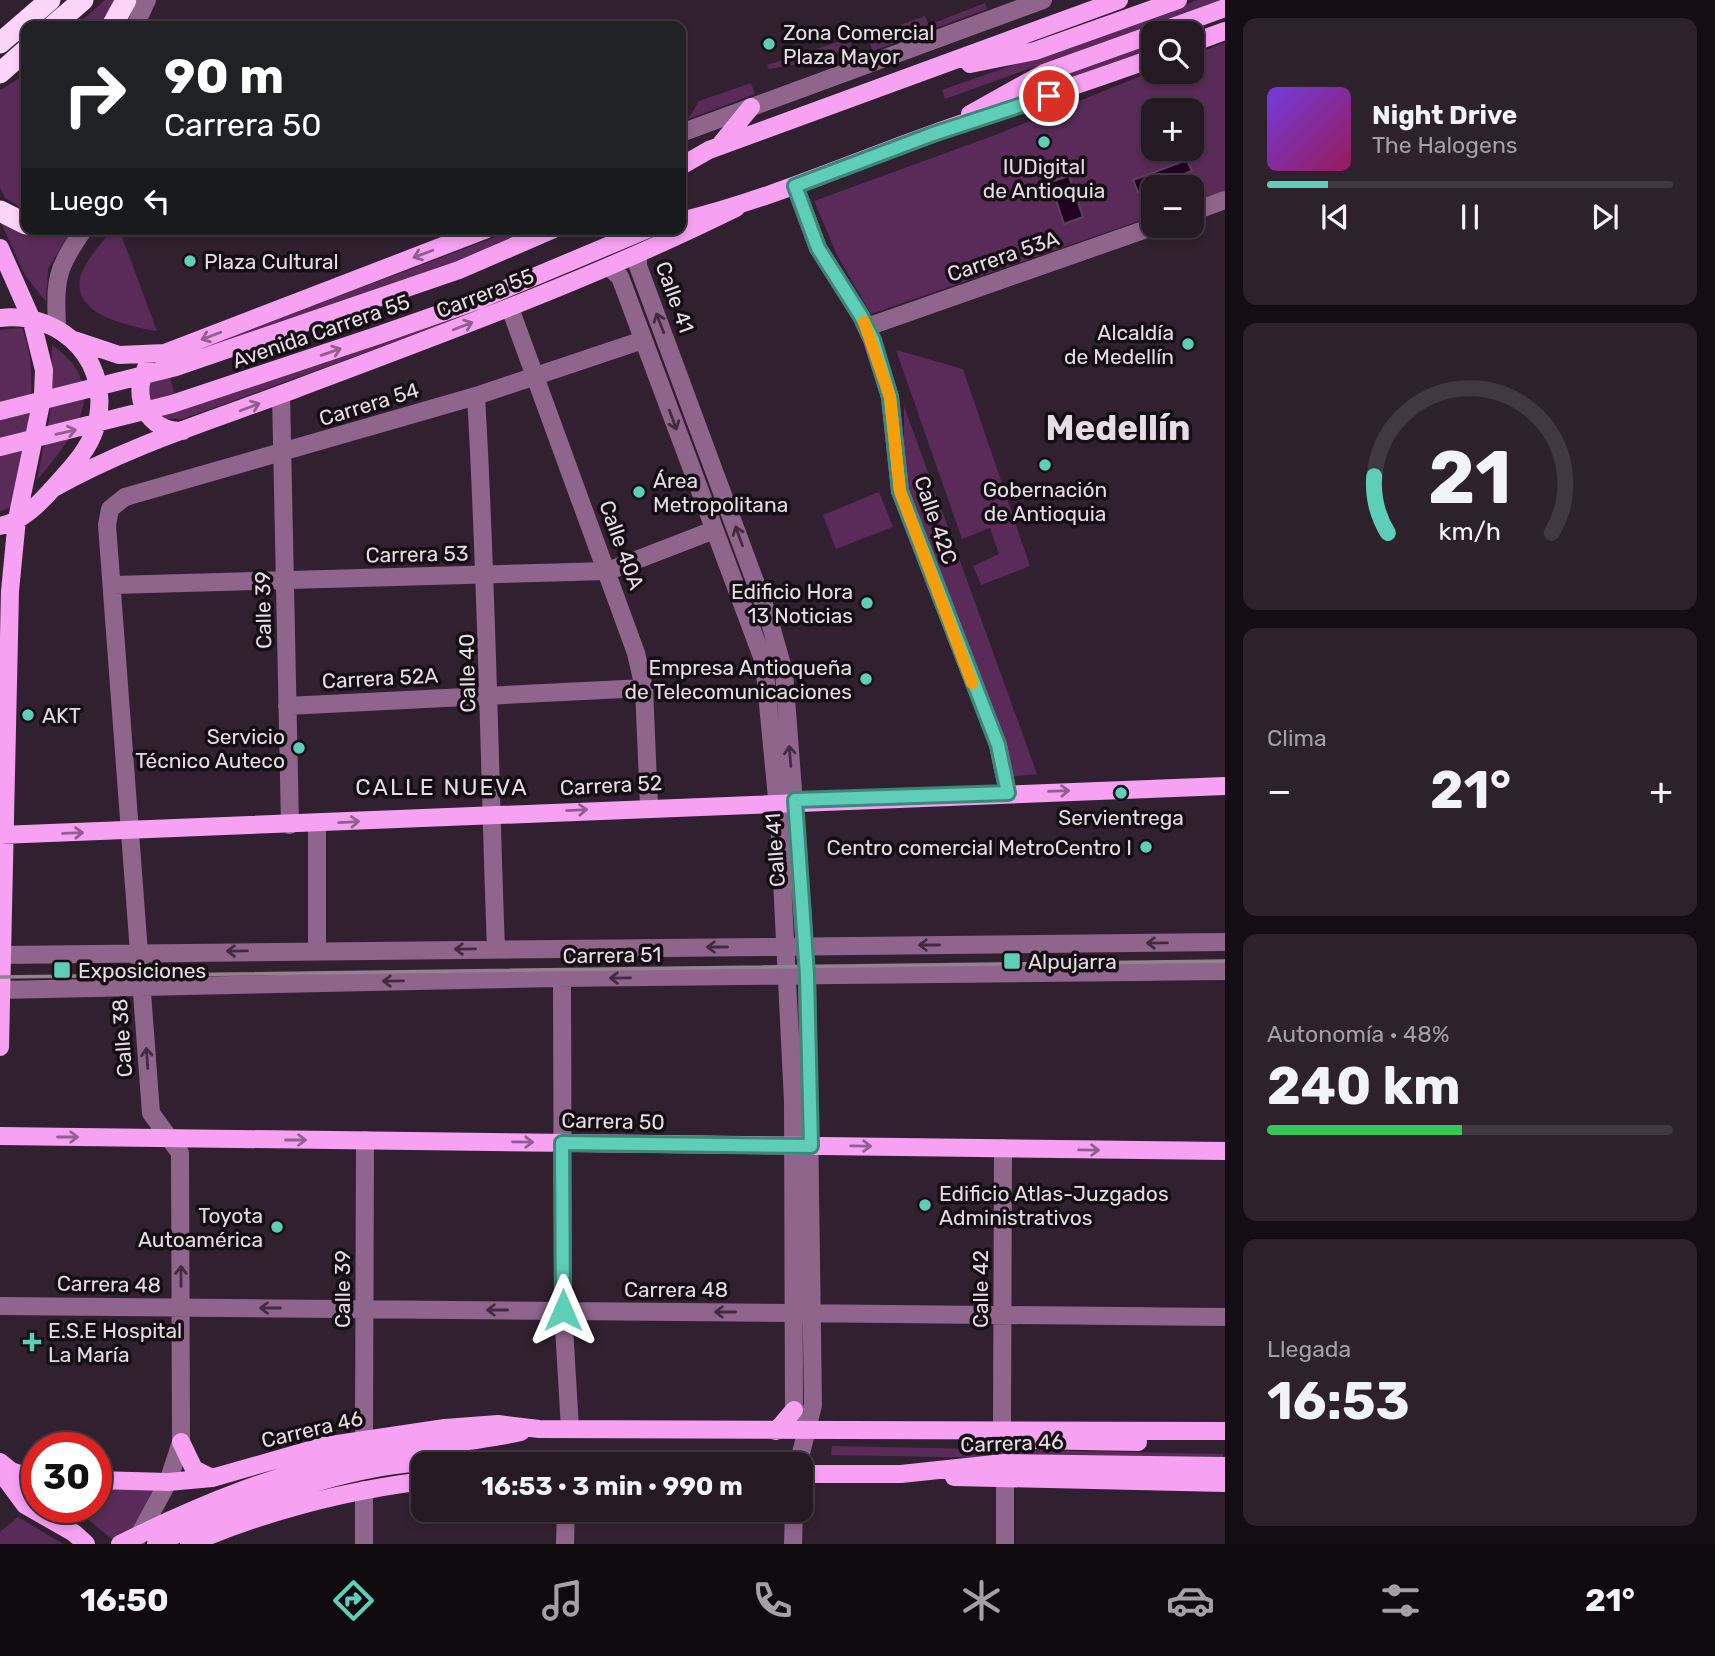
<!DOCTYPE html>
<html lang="es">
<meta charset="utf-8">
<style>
body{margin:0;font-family:Rubik,sans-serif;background:#2d222c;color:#f1f3f6;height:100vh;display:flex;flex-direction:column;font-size:26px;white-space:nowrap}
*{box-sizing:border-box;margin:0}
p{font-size:23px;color:#a3a0a6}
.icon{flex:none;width:38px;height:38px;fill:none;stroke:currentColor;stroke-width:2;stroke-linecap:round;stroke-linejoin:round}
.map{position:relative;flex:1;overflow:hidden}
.sheet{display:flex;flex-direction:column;gap:18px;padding:18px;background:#140e14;width:490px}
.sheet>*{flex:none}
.top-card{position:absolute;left:21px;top:21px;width:665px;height:214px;border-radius:14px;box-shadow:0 4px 10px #0003,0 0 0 2px #423841;background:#202124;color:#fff;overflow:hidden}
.buttons{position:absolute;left:1141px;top:21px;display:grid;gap:14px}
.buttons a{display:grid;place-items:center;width:63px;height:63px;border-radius:14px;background:#251924;box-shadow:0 4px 10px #0003,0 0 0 2px #423841;font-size:35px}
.speed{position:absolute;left:21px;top:1432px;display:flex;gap:14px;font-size:35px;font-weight:700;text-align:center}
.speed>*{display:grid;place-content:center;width:91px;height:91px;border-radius:50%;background:#251924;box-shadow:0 4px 10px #0003,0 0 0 2px #423841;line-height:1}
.speed .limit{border:10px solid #d22;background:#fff;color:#111}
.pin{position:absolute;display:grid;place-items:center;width:60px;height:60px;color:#fff;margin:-30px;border:4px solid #fff;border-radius:50%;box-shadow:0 2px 7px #0007}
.me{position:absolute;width:77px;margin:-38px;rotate:0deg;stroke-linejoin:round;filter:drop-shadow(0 0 5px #0008)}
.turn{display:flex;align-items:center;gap:24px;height:147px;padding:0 28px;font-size:32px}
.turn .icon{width:91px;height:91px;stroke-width:2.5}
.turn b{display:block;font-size:49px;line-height:60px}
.then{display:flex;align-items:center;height:66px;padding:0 28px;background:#0003;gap:14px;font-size:26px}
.big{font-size:52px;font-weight:700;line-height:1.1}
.sheet .tile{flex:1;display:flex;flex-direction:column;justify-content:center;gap:10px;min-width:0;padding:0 24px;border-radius:14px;background:#2d222c}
.sheet .dial{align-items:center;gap:0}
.dial svg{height:182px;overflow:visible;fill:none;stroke:#423841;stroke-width:7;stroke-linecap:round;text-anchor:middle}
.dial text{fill:#f1f3f6;stroke:none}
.song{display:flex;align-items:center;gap:21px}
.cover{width:84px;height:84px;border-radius:10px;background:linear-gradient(135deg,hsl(260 70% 55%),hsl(330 70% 35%))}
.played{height:7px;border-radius:4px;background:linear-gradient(90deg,#5eceb8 15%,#423841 15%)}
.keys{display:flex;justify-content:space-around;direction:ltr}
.heat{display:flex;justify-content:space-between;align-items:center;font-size:38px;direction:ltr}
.charge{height:10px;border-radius:5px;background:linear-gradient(90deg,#34c759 48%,#423841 0)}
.trip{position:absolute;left:411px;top:1452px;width:402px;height:70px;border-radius:14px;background:#251924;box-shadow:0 4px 10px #0003,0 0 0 2px #423841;font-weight:700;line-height:70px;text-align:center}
.tabs{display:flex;height:112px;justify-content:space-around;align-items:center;background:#0f0a0e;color:#a3a0a6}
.tabs .icon{width:49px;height:49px}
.tabs .current{color:#5eceb8}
.tabs b{font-size:32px;color:#f1f3f6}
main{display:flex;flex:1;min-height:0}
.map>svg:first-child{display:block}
.green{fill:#5a2b58;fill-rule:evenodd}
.water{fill:#230023;stroke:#5e425e;stroke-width:2}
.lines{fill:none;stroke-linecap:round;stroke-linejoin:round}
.minor{stroke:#8f658c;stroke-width:18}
.major{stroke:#f7a1f3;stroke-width:18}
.highway{stroke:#fdd4fa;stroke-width:21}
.rail{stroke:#918490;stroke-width:3.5}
.oneway{stroke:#915f8f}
.oneway2{stroke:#402c3e}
.route-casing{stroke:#3d8678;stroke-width:18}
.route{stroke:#5eceb8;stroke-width:12}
.slow{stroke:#f59e0b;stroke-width:12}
.poi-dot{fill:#5eceb8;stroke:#150e14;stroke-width:2.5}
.labels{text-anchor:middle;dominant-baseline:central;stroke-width:7;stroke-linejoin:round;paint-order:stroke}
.poi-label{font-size:21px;fill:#e7dce6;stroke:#150e14;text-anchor:start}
.street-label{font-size:21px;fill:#e7dce6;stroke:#150e14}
.neighbourhood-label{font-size:23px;letter-spacing:2px;fill:#e7dce6;stroke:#150e14}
.town-label{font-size:35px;font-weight:bold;fill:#e7dce6;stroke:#150e14}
</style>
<main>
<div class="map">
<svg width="1225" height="1544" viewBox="0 0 1225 1544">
<rect width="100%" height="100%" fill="#312130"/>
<!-- green -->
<path class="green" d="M105,0H114L102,26H76Z
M1198,0H1221L945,99L942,90Z
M985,3L987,9L873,51L867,37L925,16L929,25Z
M850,38L851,47L816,61L769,69L767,65Z
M1153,41V48L1036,91L1053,79Z
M1225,42V191L1192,203V187H1153V216L871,314L837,255L814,201L998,134L1153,71L1192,72V56ZM1153,110H1192V149H1153Z
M26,74V211L5,198L0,187V90Z
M751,83L755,94L688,119L699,101Z
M0,221L34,234L72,229L48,269L46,302L25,275Z
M112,229H119L157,331C130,326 69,315 81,275C87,258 102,243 112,229Z
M517,229H535L499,246L398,283L166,363L179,410L456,315L521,296L183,419H161L148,402L151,374L158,364Z
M22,328C44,384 22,450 12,507L0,511V330Z
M52,345C114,389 73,437 37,480L50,415Z
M896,350L963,369L1030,566L981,585L973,566L999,554L990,528L962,539Z
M904,406L1037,774L1010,777L904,485Z
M879,492L893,527L836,549L823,515Z
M832,1446L1223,1454V1462L831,1455Z
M96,1488L156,1489L138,1526L113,1540L84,1516L63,1507H96Z
M18,1517L63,1544H0V1532Z"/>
<!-- water -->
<path class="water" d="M1187,160L1192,171L1138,192L1133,180Z
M1069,176L1083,217L1064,224L1050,182Z"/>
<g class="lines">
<!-- minor -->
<path class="minor" d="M135,26L147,0
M681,133L1043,0
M795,186L818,248L861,316L872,340L890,397L900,491L998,745L1008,793
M1192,212L1225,200
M638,257V266L769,619L784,672L807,975L813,1405L798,1465
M610,268L620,277L764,662L779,819L793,1101L794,1423
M510,308L636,653L644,688L649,806
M867,327L1155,226
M57,328C55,278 56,270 84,229
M281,394L290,825
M476,396C487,580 489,764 496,949
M113,585L608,571L714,530
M287,706L644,688
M317,824V950
M0,955L1225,942
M562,978L563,1310L570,1429
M0,990L555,978L1225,971
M0,1306L1225,1317
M1002,1429L1003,1148
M364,1438L365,1140
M137,1539L168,1482L181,1442L180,1153L151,1113L107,525L110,509L125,497L476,396L643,340
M364,1544V1490
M565,1544L566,1510
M793,1544L794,1510
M1005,1544V1479"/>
<!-- major -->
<path class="major" d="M1156,33L1225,8
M1192,43L1225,31
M970,64L1035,51L1178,0
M970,114L1044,73L1153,34
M720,145L751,107
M681,166L709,150L1119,0
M681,221C767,200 848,164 932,134C1005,108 1080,85 1153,58
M0,248L31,318L44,370L43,394L17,519L10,591L0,1047
M0,318C64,311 115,365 95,429C88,451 70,469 55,486C41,502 22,522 0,526
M74,340L119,355L165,353L487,229
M146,368C131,398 147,431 183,431
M0,411L176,367L459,270L554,229
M0,447L172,404L379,335L479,300L648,229
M52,489C129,445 216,419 298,388C447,332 594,278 736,208
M0,835C408,820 816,799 1225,786
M0,1136L1225,1151
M776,1431L794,1410
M973,1439L1138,1442
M181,1442L194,1469L212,1478
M0,1462L11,1471L37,1479
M0,1471L25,1505L74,1533L86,1544
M802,1474H901L1004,1463L1225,1466
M954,1477L1225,1483
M96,1480L168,1482L212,1478L324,1446L445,1428L498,1424L539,1429L1225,1431
M120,1544C201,1504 283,1470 372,1454C422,1445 472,1443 521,1432
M156,1544C239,1504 388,1447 480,1465
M189,1544C264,1512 342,1491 424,1481"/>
<!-- highway -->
<path class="highway" d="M53,26L83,0
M112,26L126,0
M0,43L50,0
M0,73L26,50
M0,211L26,224"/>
<!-- rail -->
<path class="rail" d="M0,977L1225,961"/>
</g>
<!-- one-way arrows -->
<defs><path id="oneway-shaft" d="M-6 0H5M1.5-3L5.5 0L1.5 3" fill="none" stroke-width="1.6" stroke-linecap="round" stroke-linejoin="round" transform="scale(1.75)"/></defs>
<g class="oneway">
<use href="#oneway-shaft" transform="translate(423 254) rotate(159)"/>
<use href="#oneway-shaft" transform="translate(463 326) rotate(-21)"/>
<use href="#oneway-shaft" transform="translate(211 336) rotate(159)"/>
<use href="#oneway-shaft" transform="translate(331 352) rotate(-19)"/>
<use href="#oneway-shaft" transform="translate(250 407) rotate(-21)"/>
<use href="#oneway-shaft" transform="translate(66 432) rotate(-13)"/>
<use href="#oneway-shaft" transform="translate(1059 791) rotate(-2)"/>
<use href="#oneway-shaft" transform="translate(577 810) rotate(-3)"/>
<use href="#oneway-shaft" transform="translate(349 822) rotate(-3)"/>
<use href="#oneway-shaft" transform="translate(73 833) rotate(-2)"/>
<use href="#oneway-shaft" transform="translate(68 1137)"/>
<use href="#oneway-shaft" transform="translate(296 1140)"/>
<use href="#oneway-shaft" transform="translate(523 1142) rotate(1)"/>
<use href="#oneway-shaft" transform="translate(861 1146) rotate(1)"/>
<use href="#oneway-shaft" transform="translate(1089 1150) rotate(1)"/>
</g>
<g class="oneway2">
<use href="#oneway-shaft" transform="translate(660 323) rotate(-111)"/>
<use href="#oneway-shaft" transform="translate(673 420) rotate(70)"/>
<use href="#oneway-shaft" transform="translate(739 536) rotate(-110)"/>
<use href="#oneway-shaft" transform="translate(790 756) rotate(-95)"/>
<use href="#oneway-shaft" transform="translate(1157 943) rotate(179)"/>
<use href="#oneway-shaft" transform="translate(929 945) rotate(180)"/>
<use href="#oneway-shaft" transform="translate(717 947) rotate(180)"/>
<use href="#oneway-shaft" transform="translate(465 949) rotate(179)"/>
<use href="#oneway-shaft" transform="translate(237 951) rotate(179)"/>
<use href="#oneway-shaft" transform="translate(620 978) rotate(179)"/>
<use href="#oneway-shaft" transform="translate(393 981) rotate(179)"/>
<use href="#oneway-shaft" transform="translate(147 1058) rotate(-94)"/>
<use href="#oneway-shaft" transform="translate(181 1276) rotate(-90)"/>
<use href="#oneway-shaft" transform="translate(270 1308) rotate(-180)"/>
<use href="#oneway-shaft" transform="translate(497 1310) rotate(-180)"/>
<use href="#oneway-shaft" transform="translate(725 1312) rotate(-180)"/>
</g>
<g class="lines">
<!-- route casing -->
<g class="route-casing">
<path id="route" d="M563,1310L562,1143L811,1146L807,975L795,800L1008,793L998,745L900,491L890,397L873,340L861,316L818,248L795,186L933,134L1049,96"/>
</g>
<!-- route -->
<use href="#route" class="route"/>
<!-- slow -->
<path class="slow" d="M864,322L890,397L900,491L972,683"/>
</g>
<!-- markers -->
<g class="poi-dot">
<circle cx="769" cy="44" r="7"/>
<circle cx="1044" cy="142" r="7"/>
<circle cx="190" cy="261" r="7"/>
<circle cx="1188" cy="344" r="7"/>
<circle cx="1045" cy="465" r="7"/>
<circle cx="639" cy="492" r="7"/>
<circle cx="867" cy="603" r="7"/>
<circle cx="866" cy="679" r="7"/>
<circle cx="28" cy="715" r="7"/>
<circle cx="299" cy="748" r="7"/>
<circle cx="1121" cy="793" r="7"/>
<circle cx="1146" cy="847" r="7"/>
<rect x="1003" y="952" width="18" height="18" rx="3.5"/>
<rect x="53" y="961" width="18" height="18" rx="3.5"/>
<circle cx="925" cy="1205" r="7"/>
<circle cx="277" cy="1227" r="7"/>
<path d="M28.5 1331.5h7v7h7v7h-7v7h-7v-7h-7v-7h7z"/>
</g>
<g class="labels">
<!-- poi labels -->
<g class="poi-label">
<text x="783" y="32">Zona Comercial<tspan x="783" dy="24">Plaza Mayor</tspan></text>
<text x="1044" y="166" text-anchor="middle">IUDigital<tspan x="1044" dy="24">de Antioquia</tspan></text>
<text x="204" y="261">Plaza Cultural</text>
<text x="1174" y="332" text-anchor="end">Alcaldía<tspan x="1174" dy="24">de Medellín</tspan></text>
<text x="653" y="480">Área<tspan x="653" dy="24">Metropolitana</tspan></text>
<text x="1045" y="489" text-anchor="middle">Gobernación<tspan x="1045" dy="24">de Antioquia</tspan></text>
<text x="853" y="591" text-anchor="end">Edificio Hora<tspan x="853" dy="24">13 Noticias</tspan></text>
<text x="852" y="667" text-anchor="end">Empresa Antioqueña<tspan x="852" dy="24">de Telecomunicaciones</tspan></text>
<text x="42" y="715">AKT</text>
<text x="285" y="736" text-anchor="end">Servicio<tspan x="285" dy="24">Técnico Auteco</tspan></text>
<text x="1121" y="817" text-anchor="middle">Servientrega</text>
<text x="1132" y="847" text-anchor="end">Centro comercial MetroCentro I</text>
<text x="1028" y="961">Alpujarra</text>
<text x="78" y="970">Exposiciones</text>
<text x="939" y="1193">Edificio Atlas-Juzgados<tspan x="939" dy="24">Administrativos</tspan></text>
<text x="263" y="1215" text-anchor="end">Toyota<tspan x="263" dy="24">Autoamérica</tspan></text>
<text x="48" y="1330">E.S.E Hospital<tspan x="48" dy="24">La María</tspan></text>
</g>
<!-- street labels -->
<g class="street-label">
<text transform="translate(1003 256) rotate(-19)">Carrera 53A</text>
<text transform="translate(485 293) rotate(-21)">Carrera 55</text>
<text transform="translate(675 297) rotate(70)">Calle 41</text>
<text transform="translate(321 331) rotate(-19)">Avenida Carrera 55</text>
<text transform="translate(369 404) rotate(-17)">Carrera 54</text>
<text transform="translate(936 520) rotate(71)">Calle 42C</text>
<text transform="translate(622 545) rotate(70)">Calle 40A</text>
<text transform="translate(417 554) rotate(-1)">Carrera 53</text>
<text transform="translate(263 610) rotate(-91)">Calle 39</text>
<text transform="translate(467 673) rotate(-91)">Calle 40</text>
<text transform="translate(380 678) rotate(-3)">Carrera 52A</text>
<text transform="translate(611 785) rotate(-3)">Carrera 52</text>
<text transform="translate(775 850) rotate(-94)">Calle 41</text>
<text transform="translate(612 955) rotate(-1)">Carrera 51</text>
<text transform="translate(122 1038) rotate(-94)">Calle 38</text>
<text transform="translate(613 1121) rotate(1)">Carrera 50</text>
<text transform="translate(109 1284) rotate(1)">Carrera 48</text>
<text transform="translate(342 1289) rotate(-90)">Calle 39</text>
<text x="676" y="1289">Carrera 48</text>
<text transform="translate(980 1289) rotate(-90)">Calle 42</text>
<text transform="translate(312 1429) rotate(-13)">Carrera 46</text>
<text transform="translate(1012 1443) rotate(-2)">Carrera 46</text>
</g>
<!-- neighbourhood labels -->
<g class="neighbourhood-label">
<text x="442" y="787">CALLE NUEVA</text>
</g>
<!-- town labels -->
<g class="town-label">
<text x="1118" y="428">Medellín</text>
</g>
</g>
</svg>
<div class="buttons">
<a><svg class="icon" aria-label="search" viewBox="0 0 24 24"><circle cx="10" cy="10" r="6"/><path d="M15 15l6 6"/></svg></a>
<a>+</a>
<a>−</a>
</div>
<div class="speed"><div class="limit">30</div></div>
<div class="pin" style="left:1049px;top:96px;background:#d93025"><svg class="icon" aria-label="arrive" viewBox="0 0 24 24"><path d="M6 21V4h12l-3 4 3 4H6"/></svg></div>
<svg class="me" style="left:563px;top:1310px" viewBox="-20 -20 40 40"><path d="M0-17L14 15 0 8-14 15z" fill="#5eceb8" stroke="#fff" stroke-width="4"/></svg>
<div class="trip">16:53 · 3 min · 990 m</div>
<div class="top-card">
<div class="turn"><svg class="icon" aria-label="right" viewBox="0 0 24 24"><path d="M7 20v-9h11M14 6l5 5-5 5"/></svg><div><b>90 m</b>Carrera 50</div></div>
<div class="then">Luego<svg class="icon" aria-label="left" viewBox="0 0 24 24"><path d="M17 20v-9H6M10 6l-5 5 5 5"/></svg></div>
</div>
</div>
<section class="sheet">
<div class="tile">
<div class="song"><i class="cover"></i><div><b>Night Drive</b><p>The Halogens</p></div></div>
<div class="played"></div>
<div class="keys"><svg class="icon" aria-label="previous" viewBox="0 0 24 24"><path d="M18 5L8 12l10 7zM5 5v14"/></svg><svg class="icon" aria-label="pause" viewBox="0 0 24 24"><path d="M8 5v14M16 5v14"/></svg><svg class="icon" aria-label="next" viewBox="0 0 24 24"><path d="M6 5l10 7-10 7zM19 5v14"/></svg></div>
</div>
<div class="tile dial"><svg viewBox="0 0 100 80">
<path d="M14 69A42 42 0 1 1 86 69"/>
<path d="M14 69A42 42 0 0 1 8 44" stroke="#5eceb8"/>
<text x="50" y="56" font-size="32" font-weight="700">21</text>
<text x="50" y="72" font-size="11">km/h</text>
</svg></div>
<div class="tile"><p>Clima</p>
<div class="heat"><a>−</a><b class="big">21°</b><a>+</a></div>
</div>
<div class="tile"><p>Autonomía · 48%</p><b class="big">240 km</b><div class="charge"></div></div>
<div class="tile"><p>Llegada</p><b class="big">16:53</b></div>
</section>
</main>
<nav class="tabs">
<b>16:50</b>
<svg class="icon current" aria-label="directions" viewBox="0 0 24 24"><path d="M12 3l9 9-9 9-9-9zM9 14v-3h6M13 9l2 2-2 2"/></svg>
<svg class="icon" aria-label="music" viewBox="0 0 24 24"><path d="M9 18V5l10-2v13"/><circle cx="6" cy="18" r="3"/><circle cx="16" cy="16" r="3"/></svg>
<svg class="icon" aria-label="phone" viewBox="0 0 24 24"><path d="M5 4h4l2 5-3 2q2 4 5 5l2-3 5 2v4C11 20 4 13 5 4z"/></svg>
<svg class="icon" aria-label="climate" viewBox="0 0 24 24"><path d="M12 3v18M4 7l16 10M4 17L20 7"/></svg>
<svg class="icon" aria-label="car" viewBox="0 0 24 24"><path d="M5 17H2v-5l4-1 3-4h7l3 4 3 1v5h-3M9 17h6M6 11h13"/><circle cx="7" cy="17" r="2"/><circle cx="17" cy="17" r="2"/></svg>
<svg class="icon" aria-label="filters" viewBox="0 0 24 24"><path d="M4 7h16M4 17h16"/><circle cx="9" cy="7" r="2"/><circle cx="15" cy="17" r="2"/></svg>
<b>21°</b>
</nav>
